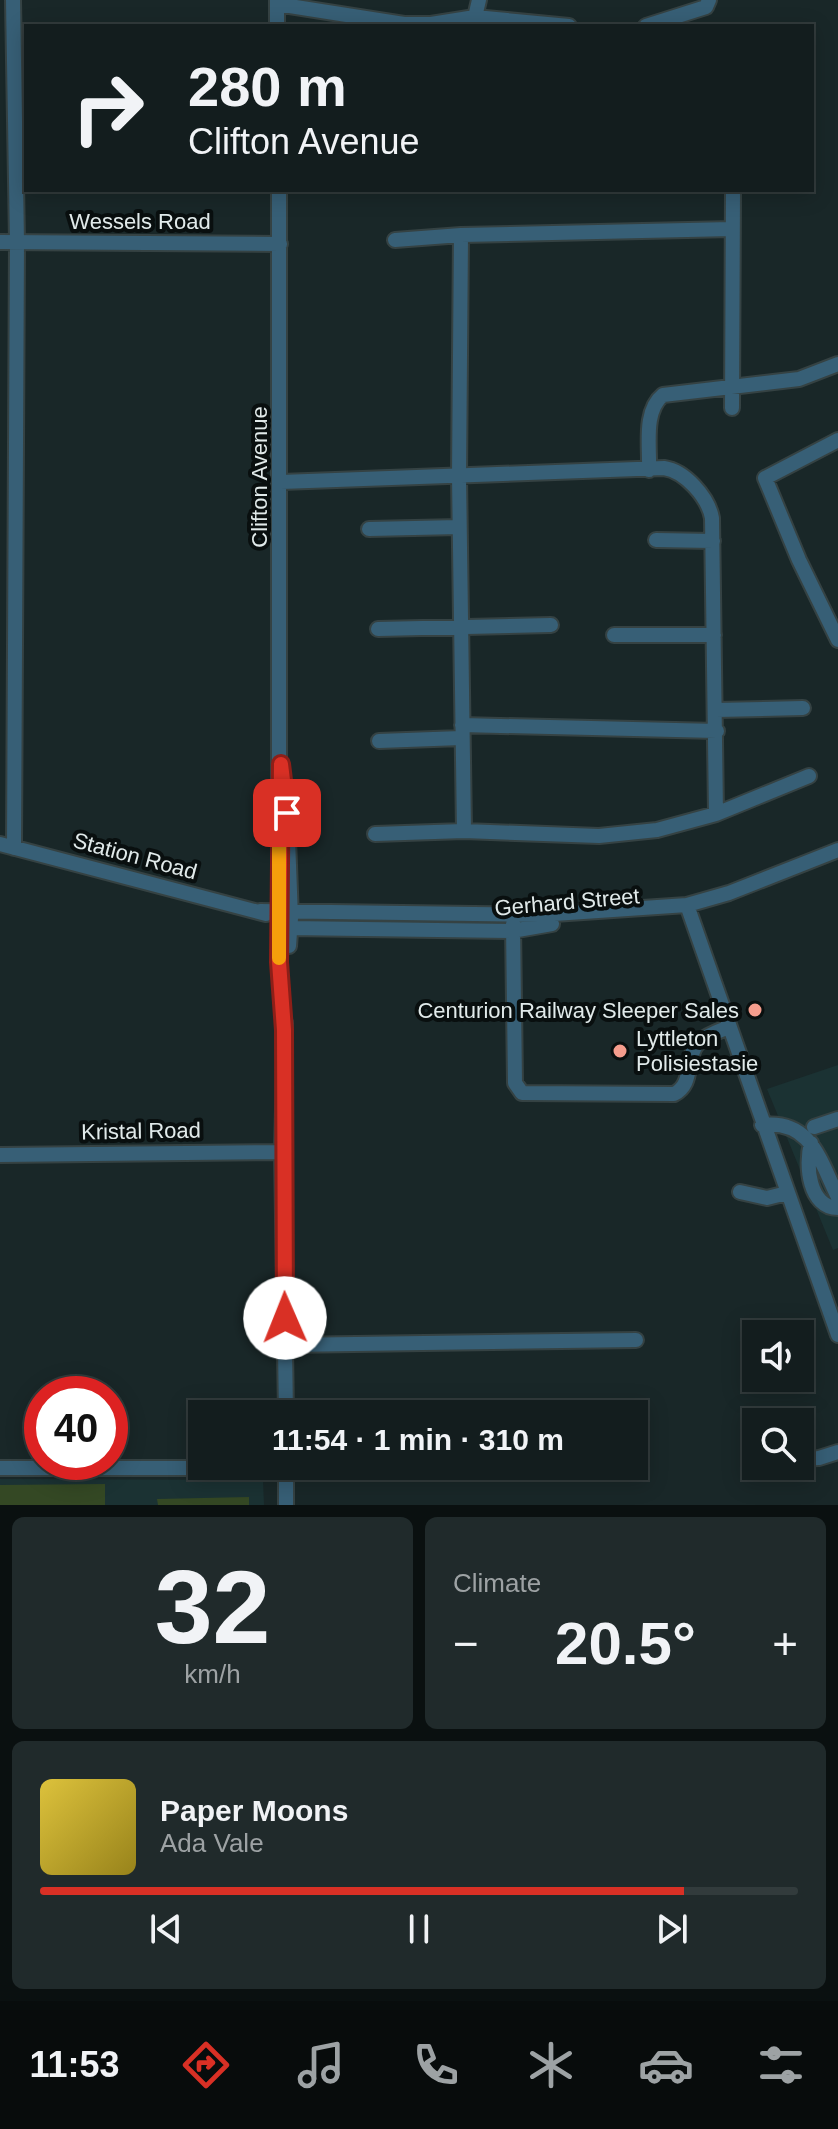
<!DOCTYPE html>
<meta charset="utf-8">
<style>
body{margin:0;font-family:Helvetica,sans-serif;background:#202a2b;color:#f1f3f6;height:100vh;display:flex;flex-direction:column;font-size:30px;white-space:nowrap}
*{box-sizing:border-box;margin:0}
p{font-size:26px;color:#9da2a4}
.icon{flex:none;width:44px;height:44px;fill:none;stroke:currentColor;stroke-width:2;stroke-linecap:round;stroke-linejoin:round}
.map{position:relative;height:1505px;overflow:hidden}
.side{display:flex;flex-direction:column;gap:12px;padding:12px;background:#0a1010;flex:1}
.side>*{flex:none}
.banner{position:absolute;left:24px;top:24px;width:790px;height:168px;border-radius:0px;box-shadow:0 4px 20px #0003,0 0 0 2px #323b3c;background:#131d1e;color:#f1f3f6;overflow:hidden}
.controls{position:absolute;left:742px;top:1320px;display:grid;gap:16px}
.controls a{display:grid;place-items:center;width:72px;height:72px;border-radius:0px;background:#131d1e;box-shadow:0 4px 20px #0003,0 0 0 2px #323b3c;font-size:40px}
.speed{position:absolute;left:24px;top:1376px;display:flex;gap:16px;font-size:40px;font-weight:700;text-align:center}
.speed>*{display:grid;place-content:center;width:104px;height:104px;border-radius:50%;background:#131d1e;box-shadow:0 4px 20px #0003,0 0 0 2px #323b3c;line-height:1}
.speed .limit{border:12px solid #d22;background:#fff;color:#111}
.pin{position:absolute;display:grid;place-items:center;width:68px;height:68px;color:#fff;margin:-34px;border-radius:16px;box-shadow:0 4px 12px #0006}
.me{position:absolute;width:88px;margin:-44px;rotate:359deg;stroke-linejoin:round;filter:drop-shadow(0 0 6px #0008)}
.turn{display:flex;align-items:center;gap:28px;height:168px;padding:0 32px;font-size:36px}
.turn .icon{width:104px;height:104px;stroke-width:2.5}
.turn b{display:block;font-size:56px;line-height:68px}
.big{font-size:60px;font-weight:700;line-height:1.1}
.side .tile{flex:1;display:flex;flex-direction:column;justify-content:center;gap:12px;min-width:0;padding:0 28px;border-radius:12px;background:#202a2b}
.side .dial{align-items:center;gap:0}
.dial b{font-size:104px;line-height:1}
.song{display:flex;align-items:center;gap:24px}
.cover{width:96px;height:96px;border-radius:12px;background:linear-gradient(135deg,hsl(50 70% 55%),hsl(50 70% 35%))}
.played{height:8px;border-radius:4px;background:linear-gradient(90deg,#d93025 85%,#323b3c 85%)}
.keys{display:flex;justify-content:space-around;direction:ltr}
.heat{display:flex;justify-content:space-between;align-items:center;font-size:44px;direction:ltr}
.side .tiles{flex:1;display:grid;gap:12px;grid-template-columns:1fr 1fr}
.tile:last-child{grid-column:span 2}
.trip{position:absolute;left:188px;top:1400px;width:460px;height:80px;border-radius:0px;background:#131d1e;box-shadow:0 4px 20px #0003,0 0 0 2px #323b3c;font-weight:700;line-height:80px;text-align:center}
.tab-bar{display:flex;height:128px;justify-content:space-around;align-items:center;background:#080c0c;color:#9da2a4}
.tab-bar .icon{width:56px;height:56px}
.tab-bar .current{color:#d93025}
.tab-bar b{font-size:36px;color:#f1f3f6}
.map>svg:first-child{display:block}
.built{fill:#1b3233}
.green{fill:#344824}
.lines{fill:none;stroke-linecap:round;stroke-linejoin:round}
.minor-casing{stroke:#354243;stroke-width:18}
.minor{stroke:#375f76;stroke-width:14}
.route-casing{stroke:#8d1f18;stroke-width:20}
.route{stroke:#d93025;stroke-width:14}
.slow{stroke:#f59e0b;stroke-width:14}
.poi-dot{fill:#f59d8d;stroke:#090f0f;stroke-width:3}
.labels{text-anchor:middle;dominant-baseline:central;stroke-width:8;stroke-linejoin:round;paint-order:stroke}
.street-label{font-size:22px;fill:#e1eaea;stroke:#090f0f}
.poi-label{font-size:22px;fill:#e1eaea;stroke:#090f0f;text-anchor:end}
</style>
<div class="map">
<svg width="838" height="1505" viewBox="0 0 838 1505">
<rect width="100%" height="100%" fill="#192728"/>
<!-- built -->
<path class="built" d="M838,1065V1248L833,1250L767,1089Z
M0,1479L263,1480L264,1505H0Z"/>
<!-- green -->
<path class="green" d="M105,1484V1505H0V1485Z
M249,1497V1505H158L157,1499Z"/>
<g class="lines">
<!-- minor casing -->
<g class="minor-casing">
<path id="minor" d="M13,0L17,242L14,848
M277,0V26
M277,4L404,24H431L475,17L569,26
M475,17L479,0
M646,26L706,7L709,0
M279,190V962L284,1030
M461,235L459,476L464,831
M395,240L461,235L732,229
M0,242L280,244
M732,408L733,190
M838,440L765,478L799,560L838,640
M649,470C650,447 643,411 663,395L799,379L838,364
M281,482L664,468C685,471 708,497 712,518L716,814
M369,529L459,527
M656,540L713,541
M378,629L551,625
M614,635H714
M716,710L803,708
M462,725L717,731
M379,741L461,738
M375,834L464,831L599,836L657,830L716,814L809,776
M288,839L291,918L289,946
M0,844L266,914
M687,905L838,1335
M260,911L539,915L687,905L729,893L838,850
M513,924L515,1083L522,1093L674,1094C695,1084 684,1057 699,1042C707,1035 719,1031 729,1027
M289,928L512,931L552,924
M285,1023L282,1152L286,1414
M762,1125C811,1119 820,1161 838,1197
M814,1127L838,1119
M811,1143C805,1165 809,1208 838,1208
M0,1155L282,1152
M740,1192L767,1198L787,1193
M286,1345L636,1340
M800,1459L819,1458L838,1452
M0,1468H286
M286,1505V1466"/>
</g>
<!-- minor -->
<use href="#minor" class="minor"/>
</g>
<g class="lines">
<!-- route casing -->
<g class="route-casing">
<path id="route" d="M285,1318L284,1030L279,962L281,764L287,813"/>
</g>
<!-- route -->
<use href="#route" class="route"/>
<!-- slow -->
<path class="slow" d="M279,958V837"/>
</g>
<!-- markers -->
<g class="poi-dot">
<circle cx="755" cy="1010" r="8"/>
<circle cx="620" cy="1051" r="8"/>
</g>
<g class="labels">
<!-- street labels -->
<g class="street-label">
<text x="140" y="221">Wessels Road</text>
<text transform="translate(259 477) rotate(-90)">Clifton Avenue</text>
<text transform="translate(135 856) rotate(15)">Station Road</text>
<text transform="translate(567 902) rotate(-5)">Gerhard Street</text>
<text transform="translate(141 1131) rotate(-1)">Kristal Road</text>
</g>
<!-- poi labels -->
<g class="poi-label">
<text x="739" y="1010">Centurion Railway Sleeper Sales</text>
<text x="636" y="1038" text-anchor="start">Lyttleton<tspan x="636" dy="25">Polisiestasie</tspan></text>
</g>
</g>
</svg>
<div class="controls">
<a><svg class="icon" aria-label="sound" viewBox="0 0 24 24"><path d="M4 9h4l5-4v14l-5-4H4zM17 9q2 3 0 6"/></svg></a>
<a><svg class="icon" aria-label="search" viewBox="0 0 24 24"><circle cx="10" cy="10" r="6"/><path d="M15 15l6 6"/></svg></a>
</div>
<div class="speed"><div class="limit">40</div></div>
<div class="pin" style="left:287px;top:813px;background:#d93025"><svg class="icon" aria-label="arrive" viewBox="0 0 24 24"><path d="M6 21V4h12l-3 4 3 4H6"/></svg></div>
<svg class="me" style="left:285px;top:1318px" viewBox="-20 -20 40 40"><circle r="19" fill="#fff"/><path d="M0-13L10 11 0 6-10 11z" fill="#d93025"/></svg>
<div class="trip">11:54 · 1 min · 310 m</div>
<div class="banner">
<div class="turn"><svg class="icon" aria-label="right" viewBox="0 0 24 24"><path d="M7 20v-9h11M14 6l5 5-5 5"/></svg><div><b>280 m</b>Clifton Avenue</div></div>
</div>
</div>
<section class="side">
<div class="tiles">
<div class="tile dial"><b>32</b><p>km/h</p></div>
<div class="tile"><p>Climate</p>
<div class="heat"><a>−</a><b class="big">20.5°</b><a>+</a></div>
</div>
<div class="tile">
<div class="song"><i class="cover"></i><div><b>Paper Moons</b><p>Ada Vale</p></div></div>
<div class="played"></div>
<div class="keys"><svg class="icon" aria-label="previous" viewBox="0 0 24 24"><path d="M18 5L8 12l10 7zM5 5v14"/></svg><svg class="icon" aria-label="pause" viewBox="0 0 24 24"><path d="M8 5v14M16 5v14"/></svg><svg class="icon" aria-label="next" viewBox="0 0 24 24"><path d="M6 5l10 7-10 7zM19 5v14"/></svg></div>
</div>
</div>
</section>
<nav class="tab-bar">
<b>11:53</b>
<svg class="icon current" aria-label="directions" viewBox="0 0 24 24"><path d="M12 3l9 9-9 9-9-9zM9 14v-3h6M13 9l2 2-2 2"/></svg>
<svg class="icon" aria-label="music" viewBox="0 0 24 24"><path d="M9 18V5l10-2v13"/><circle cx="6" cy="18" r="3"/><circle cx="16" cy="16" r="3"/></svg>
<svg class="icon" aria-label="phone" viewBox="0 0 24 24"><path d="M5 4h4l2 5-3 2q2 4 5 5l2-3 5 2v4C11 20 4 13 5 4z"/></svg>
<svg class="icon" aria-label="climate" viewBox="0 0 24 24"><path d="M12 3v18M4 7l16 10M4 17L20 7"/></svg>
<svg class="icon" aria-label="car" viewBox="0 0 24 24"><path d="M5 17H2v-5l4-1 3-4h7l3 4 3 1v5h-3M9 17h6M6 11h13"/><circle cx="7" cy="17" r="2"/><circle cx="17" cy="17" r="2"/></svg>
<svg class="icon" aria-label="filters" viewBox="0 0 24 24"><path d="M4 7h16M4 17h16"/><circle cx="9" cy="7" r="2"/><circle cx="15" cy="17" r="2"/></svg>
</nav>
